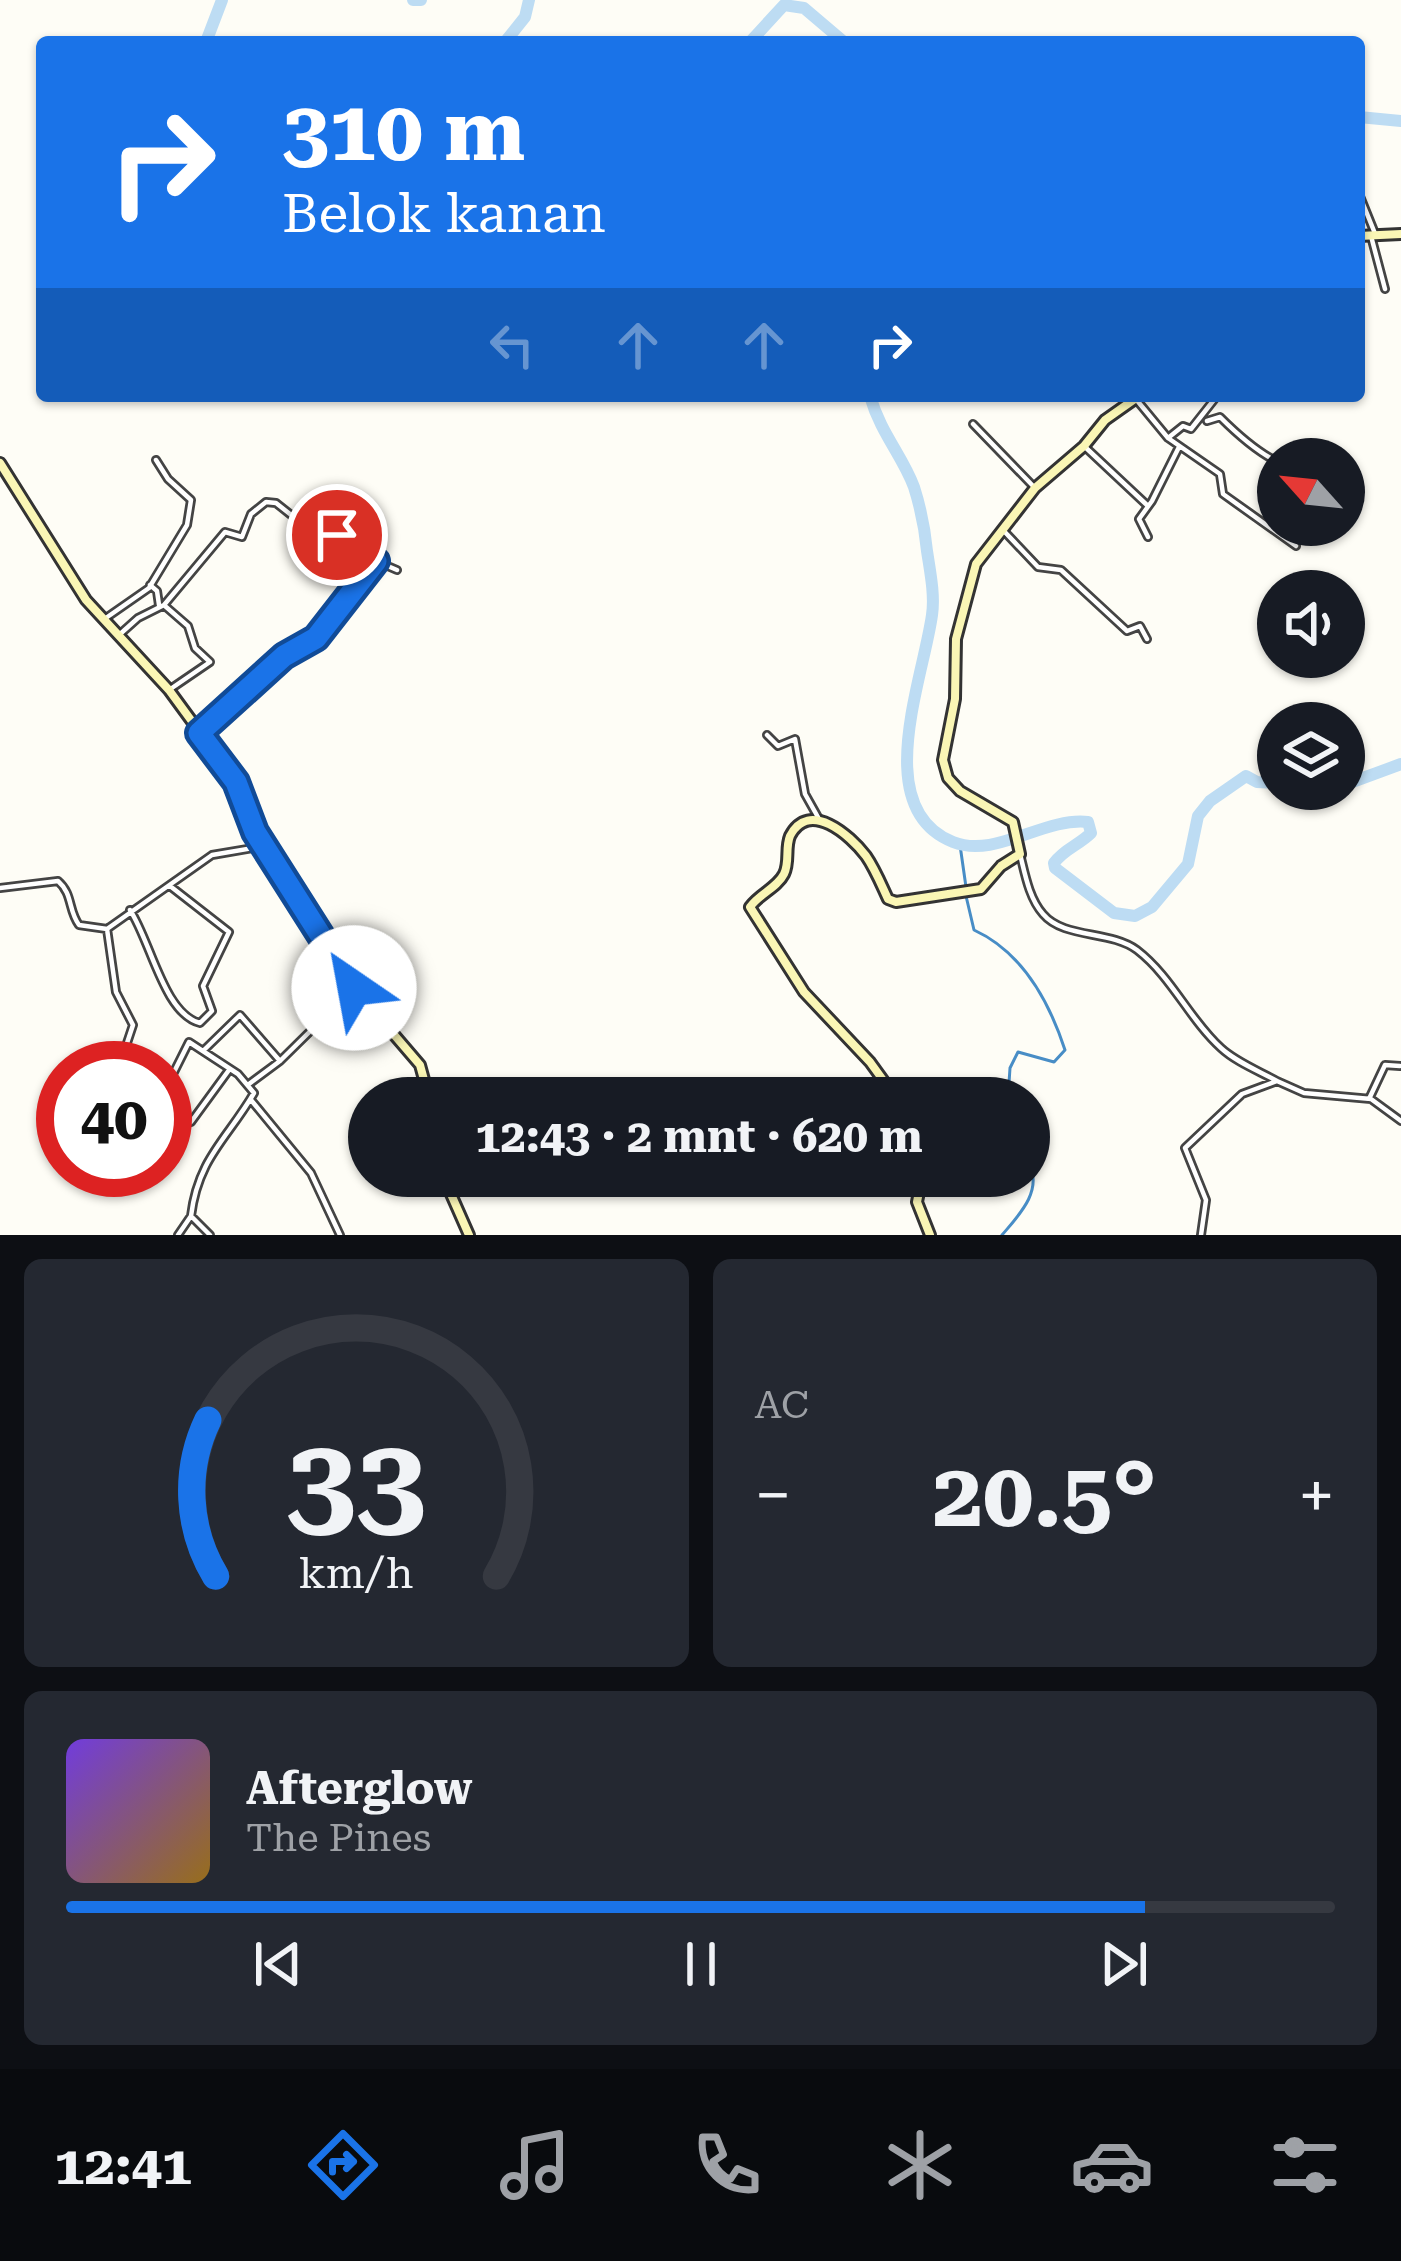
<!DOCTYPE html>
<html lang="id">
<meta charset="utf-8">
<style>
body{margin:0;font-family:"Roboto Serif",serif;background:#242831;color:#f1f3f6;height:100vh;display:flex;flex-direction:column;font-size:45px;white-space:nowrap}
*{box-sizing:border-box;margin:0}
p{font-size:39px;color:#9ea1a6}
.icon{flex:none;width:66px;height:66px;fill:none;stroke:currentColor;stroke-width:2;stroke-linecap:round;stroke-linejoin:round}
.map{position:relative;height:1235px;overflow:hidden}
.side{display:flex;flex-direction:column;gap:24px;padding:24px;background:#0d0f14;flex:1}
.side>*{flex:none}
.guide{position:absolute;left:36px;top:36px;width:1329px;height:366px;border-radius:12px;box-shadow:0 3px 9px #0004;background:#1a73e8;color:#fff;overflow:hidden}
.needle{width:78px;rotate:297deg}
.controls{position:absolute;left:1257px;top:438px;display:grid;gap:24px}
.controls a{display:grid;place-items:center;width:108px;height:108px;border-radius:50%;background:#171b24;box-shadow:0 3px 9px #0004;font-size:60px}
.speed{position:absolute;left:36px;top:1041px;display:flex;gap:24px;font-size:60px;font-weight:700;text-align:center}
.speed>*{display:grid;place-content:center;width:156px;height:156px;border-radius:50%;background:#171b24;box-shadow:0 3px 9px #0004;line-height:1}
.speed .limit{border:18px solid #d22;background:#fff;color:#111}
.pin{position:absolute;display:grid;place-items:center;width:102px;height:102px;color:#fff;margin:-51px;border:6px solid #fff;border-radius:50%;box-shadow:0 3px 12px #0007}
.me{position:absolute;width:132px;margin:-66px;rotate:327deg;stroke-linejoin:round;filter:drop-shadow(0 0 9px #0008)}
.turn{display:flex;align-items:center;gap:42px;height:252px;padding:0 48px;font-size:54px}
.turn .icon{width:156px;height:156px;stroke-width:2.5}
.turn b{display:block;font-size:84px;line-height:102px}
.lanes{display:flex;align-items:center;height:114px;padding:0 48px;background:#0003;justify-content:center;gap:60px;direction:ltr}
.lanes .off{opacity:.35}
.big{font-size:90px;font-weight:700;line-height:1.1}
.side .card{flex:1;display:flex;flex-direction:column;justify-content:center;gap:18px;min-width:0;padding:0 42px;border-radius:18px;background:#242831}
.side .dial{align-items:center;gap:0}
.dial svg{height:312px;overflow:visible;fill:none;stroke:#363941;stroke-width:7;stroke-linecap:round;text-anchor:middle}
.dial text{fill:#f1f3f6;stroke:none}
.song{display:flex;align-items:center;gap:36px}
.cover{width:144px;height:144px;border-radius:18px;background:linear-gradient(135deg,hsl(260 70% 55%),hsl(40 70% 35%))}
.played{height:12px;border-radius:6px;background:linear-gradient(90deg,#1a73e8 85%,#363941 85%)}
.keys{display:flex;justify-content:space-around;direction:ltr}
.heat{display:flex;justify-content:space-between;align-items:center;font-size:66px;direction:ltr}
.side .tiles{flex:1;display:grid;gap:24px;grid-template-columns:1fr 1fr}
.card:last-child{grid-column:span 2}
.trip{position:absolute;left:348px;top:1077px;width:702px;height:120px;border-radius:60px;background:#171b24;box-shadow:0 3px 9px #0004;font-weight:700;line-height:120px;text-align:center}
.menu{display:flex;height:192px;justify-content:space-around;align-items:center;background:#090b0e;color:#9ea1a6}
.menu .icon{width:84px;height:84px}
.menu .current{color:#1a73e8}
.menu b{font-size:54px;color:#f1f3f6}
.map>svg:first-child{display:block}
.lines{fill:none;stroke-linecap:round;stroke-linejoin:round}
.stream{stroke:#488dc6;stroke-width:3}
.river{stroke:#bddcf3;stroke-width:12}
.street-casing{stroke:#444;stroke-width:10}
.secondary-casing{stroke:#333;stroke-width:14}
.street{stroke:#fff;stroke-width:4.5}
.secondary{stroke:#faf6b5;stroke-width:8}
.route-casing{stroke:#114b97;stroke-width:30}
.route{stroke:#1a73e8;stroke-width:21}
</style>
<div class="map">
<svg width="1401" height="1235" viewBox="0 0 1401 1235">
<rect width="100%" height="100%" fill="#fefdf6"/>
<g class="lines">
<!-- stream -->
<path class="stream" d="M960,845L966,887
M966,896L974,930C1022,952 1049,1001 1065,1050L1054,1062L1018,1052L1010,1068L1008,1098
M1002,1235C1019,1215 1043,1191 1029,1164"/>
<!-- river -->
<path class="river" d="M413,0H421
M206,42L222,0
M505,42L525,17L529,0
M750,42L784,5L804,8L844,42
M1045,42H1068
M1359,117L1401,121
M870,396C881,434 902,455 914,487C920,506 925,530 927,551C930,571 935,595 932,615C923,680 870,809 953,842C996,859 1043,817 1088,822L1091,833C1079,845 1064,849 1054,863L1055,868L1114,913L1135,916L1152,907L1188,864L1198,816L1210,801L1246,776L1257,782L1278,783
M1344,785L1401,764
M1293,789L1321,796L1336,789"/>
<!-- street casing -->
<g class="street-casing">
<path id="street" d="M1359,194L1376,236
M1371,236L1385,289
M1135,398L1168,438L1220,474L1223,494L1296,546
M1207,421L1220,417C1237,434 1257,452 1278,462
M973,424L1035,488
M1168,438L1183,426L1191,429L1217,396
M1084,446L1148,506
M1002,529L1038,567L1061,570L1127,631L1140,626L1147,639
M1148,537L1139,519L1152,501L1179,447
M1287,539L1296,525
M150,585L157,591L159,605
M165,606L188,626L195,648L210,662L169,690
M103,620L149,588L187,525L191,500L168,479L156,460
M119,635L138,618L164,605L225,532L242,537L251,514L266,502L276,503L295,518L325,526L376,561L397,570
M199,733L284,655L316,638L376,561
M767,735L778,746L795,739L805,794L819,819
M1020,854C1025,874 1029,898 1043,914C1064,939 1110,930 1137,950C1172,977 1189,1019 1221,1048C1236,1062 1259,1071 1277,1081
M0,888L58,881C73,894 68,910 79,925L107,929
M130,910C151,942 164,1014 200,1023L212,1011L203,986L229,932L170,886
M203,1051L240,1015L280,1061
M123,1068L122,1058L133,1025L116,992L107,929L212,855L265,846
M249,1084L280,1061L354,988
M165,1090L189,1042L238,1074L254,1093C228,1138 198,1158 191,1216L210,1235
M1369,1099L1385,1065L1400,1066
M251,1100L311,1173L340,1235
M191,1122L229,1070
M178,1235L191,1216
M1201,1235L1206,1200L1185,1148L1242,1094L1277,1081L1304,1093L1371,1099L1401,1121"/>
</g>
<!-- secondary casing -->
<g class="secondary-casing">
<path id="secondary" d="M1359,236L1401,234
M0,463L86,600L169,690L229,772L255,832L354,988L420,1065L429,1098
M896,1098L870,1062L804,992L750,907C759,894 777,888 784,874C790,862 785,848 790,836C809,799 850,835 866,856C875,869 881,884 888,899L896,902L981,889L1001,866L1020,854L1013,822L960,791L948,778L943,760L955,699L956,639L976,564L1035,488L1084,446L1105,420L1139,396
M443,1176L469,1235
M922,1176L917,1202L930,1235"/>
</g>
<!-- street -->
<use href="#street" class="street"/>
<!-- secondary -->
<use href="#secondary" class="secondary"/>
</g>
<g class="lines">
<!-- route casing -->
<g class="route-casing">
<path id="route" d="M337,535L376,561L316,638L284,656L199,733L236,782L255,832L354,988"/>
</g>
<!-- route -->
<use href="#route" class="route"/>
</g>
</svg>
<div class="controls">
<a><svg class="needle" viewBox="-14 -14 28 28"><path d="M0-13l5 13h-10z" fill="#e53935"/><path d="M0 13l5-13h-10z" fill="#9ea1a6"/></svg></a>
<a><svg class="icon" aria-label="sound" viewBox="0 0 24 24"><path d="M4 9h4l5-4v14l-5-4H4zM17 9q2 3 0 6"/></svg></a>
<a><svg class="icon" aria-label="layers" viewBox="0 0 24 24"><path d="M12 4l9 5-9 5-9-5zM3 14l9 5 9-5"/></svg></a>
</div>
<div class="speed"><div class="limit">40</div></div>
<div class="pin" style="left:337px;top:535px;background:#d93025"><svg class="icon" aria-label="arrive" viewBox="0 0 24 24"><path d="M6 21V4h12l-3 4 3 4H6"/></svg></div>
<svg class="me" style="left:354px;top:988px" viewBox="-20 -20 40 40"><circle r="19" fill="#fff"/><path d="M0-13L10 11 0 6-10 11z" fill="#1a73e8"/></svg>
<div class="trip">12:43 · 2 mnt · 620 m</div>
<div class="guide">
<div class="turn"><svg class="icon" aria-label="right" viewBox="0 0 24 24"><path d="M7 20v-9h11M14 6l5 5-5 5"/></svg><div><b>310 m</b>Belok kanan</div></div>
<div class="lanes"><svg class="icon off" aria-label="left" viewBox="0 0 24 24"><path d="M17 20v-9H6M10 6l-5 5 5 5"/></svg><svg class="icon off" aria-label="ahead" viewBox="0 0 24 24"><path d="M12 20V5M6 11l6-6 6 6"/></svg><svg class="icon off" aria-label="ahead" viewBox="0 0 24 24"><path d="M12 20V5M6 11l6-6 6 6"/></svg><svg class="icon" aria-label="right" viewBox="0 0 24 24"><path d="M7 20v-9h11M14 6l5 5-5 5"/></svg></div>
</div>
</div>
<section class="side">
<div class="tiles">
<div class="card dial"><svg viewBox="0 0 100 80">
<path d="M14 69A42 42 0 1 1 86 69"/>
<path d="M14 69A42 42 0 0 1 12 29" stroke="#1a73e8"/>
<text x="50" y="56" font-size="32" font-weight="700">33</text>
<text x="50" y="72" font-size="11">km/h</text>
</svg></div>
<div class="card"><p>AC</p>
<div class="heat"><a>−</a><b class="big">20.5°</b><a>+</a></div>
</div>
<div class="card">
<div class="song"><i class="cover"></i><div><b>Afterglow</b><p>The Pines</p></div></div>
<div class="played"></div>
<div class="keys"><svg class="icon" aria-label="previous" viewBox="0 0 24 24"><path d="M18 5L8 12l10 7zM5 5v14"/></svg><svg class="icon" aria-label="pause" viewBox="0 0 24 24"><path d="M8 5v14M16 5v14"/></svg><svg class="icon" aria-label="next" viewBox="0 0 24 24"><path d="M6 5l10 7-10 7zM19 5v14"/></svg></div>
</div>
</div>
</section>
<nav class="menu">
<b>12:41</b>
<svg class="icon current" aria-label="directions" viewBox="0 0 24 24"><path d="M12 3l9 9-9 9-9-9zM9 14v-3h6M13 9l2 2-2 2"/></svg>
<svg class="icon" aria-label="music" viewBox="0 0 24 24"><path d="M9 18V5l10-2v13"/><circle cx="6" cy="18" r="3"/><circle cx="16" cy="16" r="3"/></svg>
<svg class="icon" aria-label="phone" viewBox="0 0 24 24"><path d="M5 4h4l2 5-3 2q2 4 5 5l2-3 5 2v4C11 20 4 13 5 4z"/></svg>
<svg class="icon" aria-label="climate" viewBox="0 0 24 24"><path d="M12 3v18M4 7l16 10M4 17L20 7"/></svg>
<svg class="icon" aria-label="car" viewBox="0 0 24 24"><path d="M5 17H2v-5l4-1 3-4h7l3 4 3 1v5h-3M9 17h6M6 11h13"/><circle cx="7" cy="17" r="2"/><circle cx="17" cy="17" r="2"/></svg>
<svg class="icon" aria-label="filters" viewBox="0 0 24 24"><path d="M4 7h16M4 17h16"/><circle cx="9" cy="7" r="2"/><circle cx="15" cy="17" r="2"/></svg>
</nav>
